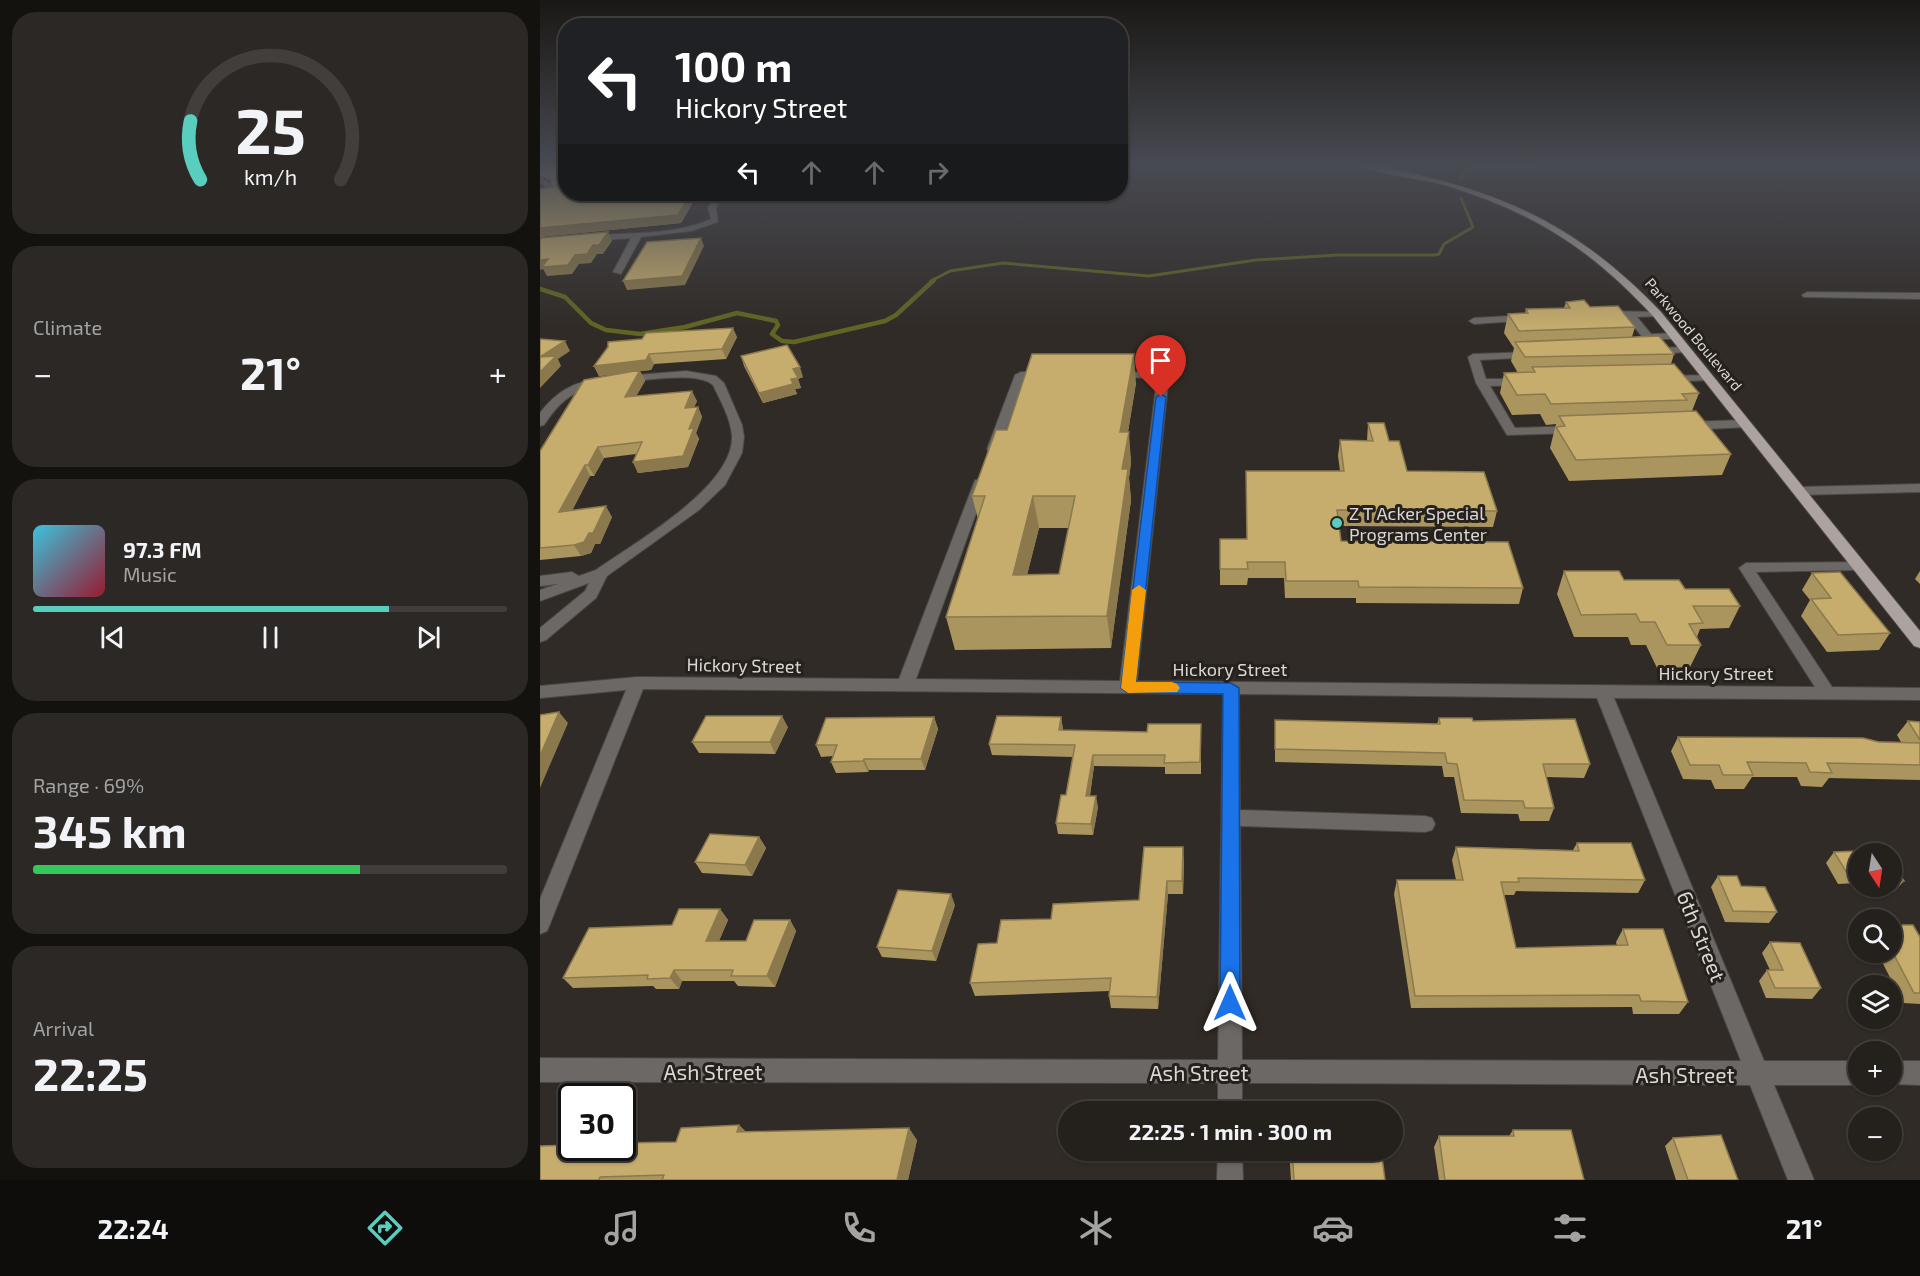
<!DOCTYPE html>
<meta charset="utf-8">
<style>
body{margin:0;font-family:"Exo 2",sans-serif;background:#2c2825;color:#f1f3f6;height:100vh;display:flex;flex-direction:column;font-size:22px;white-space:nowrap}
*{box-sizing:border-box;margin:0}
p{font-size:20px;color:#a3a3a3}
.icon{flex:none;width:33px;height:33px;fill:none;stroke:currentColor;stroke-width:2;stroke-linecap:round;stroke-linejoin:round}
.map{position:relative;flex:1;overflow:hidden}
.panel{display:flex;flex-direction:column;gap:12px;padding:12px;background:#14120f;width:540px}
.panel>*{flex:none}
.top-card{position:absolute;left:18px;top:18px;width:570px;height:183px;border-radius:24px;box-shadow:0 2px 4px #0004,0 0 0 2px #413e3b;background:#202124;color:#fff;overflow:hidden}
.needle{width:39px;rotate:168deg}
.buttons{position:absolute;left:1308px;top:843px;display:grid;gap:12px}
.buttons a{display:grid;place-items:center;width:54px;height:54px;border-radius:50%;background:#24201c;box-shadow:0 2px 4px #0004,0 0 0 2px #413e3b;font-size:30px}
.speed{position:absolute;left:18px;top:1083px;display:flex;gap:12px;font-size:30px;font-weight:700;text-align:center}
.speed>*{display:grid;place-content:center;width:78px;height:78px;border-radius:50%;background:#24201c;box-shadow:0 2px 4px #0004,0 0 0 2px #413e3b;line-height:1}
.speed .limit{border:3px solid #111;border-radius:9px;background:#fff;color:#111}
.pin{position:absolute;display:grid;place-items:center;width:51px;height:51px;color:#fff;margin:-62px -26px;border-radius:50% 50% 50% 0;rotate:-45deg;box-shadow:0 0 6px #0007}
.pin .icon{rotate:45deg}
.me{position:absolute;width:66px;margin:-33px;rotate:0deg;stroke-linejoin:round;filter:drop-shadow(0 0 4px #0008)}
.turn{display:flex;align-items:center;gap:21px;height:126px;padding:0 18px;font-size:27px}
.turn .icon{width:78px;height:78px;stroke-width:2.5}
.turn b{display:block;font-size:42px;line-height:51px}
.lanes{display:flex;align-items:center;height:57px;padding:0 18px;background:#0003;justify-content:center;gap:30px;direction:ltr}
.lanes .off{opacity:.35}
.big{font-size:45px;font-weight:700;line-height:1.1}
.panel .card{flex:1;display:flex;flex-direction:column;justify-content:center;gap:9px;min-width:0;padding:0 21px;border-radius:24px;background:#2c2825}
.panel .dial{align-items:center;gap:0}
.dial svg{height:156px;overflow:visible;fill:none;stroke:#413e3b;stroke-width:7;stroke-linecap:round;text-anchor:middle}
.dial text{fill:#f1f3f6;stroke:none}
.song{display:flex;align-items:center;gap:18px}
.cover{width:72px;height:72px;border-radius:9px;background:linear-gradient(135deg,hsl(190 70% 55%),hsl(350 70% 35%))}
.played{height:6px;border-radius:3px;background:linear-gradient(90deg,#59cebe 75%,#413e3b 75%)}
.keys{display:flex;justify-content:space-around;direction:ltr}
.heat{display:flex;justify-content:space-between;align-items:center;font-size:33px;direction:ltr}
.charge{height:9px;border-radius:4px;background:linear-gradient(90deg,#34c759 69%,#413e3b 0)}
.trip{position:absolute;left:518px;top:1101px;width:345px;height:60px;border-radius:30px;background:#24201c;box-shadow:0 2px 4px #0004,0 0 0 2px #413e3b;font-weight:700;line-height:60px;text-align:center}
.menu{display:flex;height:96px;justify-content:space-around;align-items:center;background:#0e0d0b;color:#a3a3a3}
.menu .icon{width:42px;height:42px}
.menu .current{color:#59cebe}
.menu b{font-size:27px;color:#f1f3f6}
main{display:flex;flex:1;min-height:0}
.map>svg:first-child{display:block}
.lines{fill:none;stroke-linecap:round;stroke-linejoin:round}
.stream-far1{stroke:#616524;stroke-width:3}
.stream{stroke:#616524;stroke-width:4.5}
.minor-casing{stroke:#4b4742;stroke-width:2}
.major-casing{stroke:#4b4742;stroke-width:2}
.path{stroke:#706c68;stroke-width:2;stroke-dasharray:1.5 1.5;stroke-linecap:butt}
.minor{fill:#6c6866;fill-rule:evenodd}
.major{fill:#aca3a0;fill-rule:evenodd}
.wall{fill:#aa955f;fill-rule:evenodd}
.shaded-wall{fill:#8b794d}
.building{fill:#c6ad6e;stroke:#8b794d;stroke-width:1.5;fill-rule:evenodd}
.route{fill:#1a73e8;stroke:#114b97;stroke-width:1.5}
.slow{fill:#f59e0b}
.poi-dot{fill:#59cebe;stroke:#26211c;stroke-width:2}
.labels{text-anchor:middle;dominant-baseline:central;stroke-width:6;stroke-linejoin:round;paint-order:stroke}
.far-street-label{font-size:15px;fill:#dbd7d4;stroke:#26211c}
.poi-label{font-size:18px;fill:#dbd7d4;stroke:#26211c;text-anchor:start}
.street-label{font-size:18px;fill:#dbd7d4;stroke:#26211c}
.near-street-label{font-size:21px;fill:#dbd7d4;stroke:#26211c}
</style>
<main>
<section class="panel">
<div class="card dial"><svg viewBox="0 0 100 80">
<path d="M14 69A42 42 0 1 1 86 69"/>
<path d="M14 69A42 42 0 0 1 9 39" stroke="#59cebe"/>
<text x="50" y="56" font-size="32" font-weight="700">25</text>
<text x="50" y="72" font-size="11">km/h</text>
</svg></div>
<div class="card"><p>Climate</p>
<div class="heat"><a>−</a><b class="big">21°</b><a>+</a></div>
</div>
<div class="card">
<div class="song"><i class="cover"></i><div><b>97.3 FM</b><p>Music</p></div></div>
<div class="played"></div>
<div class="keys"><svg class="icon" aria-label="previous" viewBox="0 0 24 24"><path d="M18 5L8 12l10 7zM5 5v14"/></svg><svg class="icon" aria-label="pause" viewBox="0 0 24 24"><path d="M8 5v14M16 5v14"/></svg><svg class="icon" aria-label="next" viewBox="0 0 24 24"><path d="M6 5l10 7-10 7zM19 5v14"/></svg></div>
</div>
<div class="card"><p>Range · 69%</p><b class="big">345 km</b><div class="charge"></div></div>
<div class="card"><p>Arrival</p><b class="big">22:25</b></div>
</section>
<div class="map">
<svg width="1380" height="1180" viewBox="0 0 1380 1180">
<rect width="100%" height="100%" fill="#302b26"/>
<g class="lines">
<!-- stream-far1 -->
<path class="stream-far1" d="M921,178L925,171L933,168L1019,164
M391,281L410,271L463,263L609,276L716,260L797,255H895L899,254L904,244L933,227L921,198"/>
<!-- stream -->
<path class="stream" d="M0,289L25,297L51,323L66,330L100,334L145,327L197,313L236,321L238,325L232,334L242,341L254,342L345,321L356,315L394,280"/>
<!-- minor casing -->
<g class="minor-casing">
<path id="minor" d="M0,178L13,185L9,195L2,193L5,186L0,183Z
M176,194H184L176,208L178,222L151,231L101,237L81,274L73,272L91,238L51,241L47,238L51,235C88,233 136,235 171,219L168,208Z
M1267,292L1380,293V299L1264,297L1262,295Z
M1066,311L1121,312V316L1097,317L1111,334L1135,333L1140,336L1135,339H1104L1086,317L1062,316V312Z
M988,315L993,318L992,320L934,324L929,321L934,318Z
M1145,347L1149,348V352L1112,354L1107,351L1112,348Z
M992,352L996,353V357L940,360L946,379H981L987,382L981,385L950,386L975,428L1033,426L1039,430L1037,433L967,435L936,383L928,357L933,354Z
M146,371L176,376L184,383L202,425L204,437L202,453L185,485L159,510L67,576L56,598L6,640L0,642V628L45,591L49,583L0,601V590L18,584L0,586V576L32,572L39,576L56,570C94,543 194,487 192,436C191,419 180,400 173,385C156,371 105,381 84,382L78,379L84,376Z
M481,372H503L509,375L503,378H485L459,449L457,452H449L447,449L475,375Z
M575,372H623L629,375L597,681L1275,687L1199,568L1206,563L1323,562L1325,565L1323,568L1318,570L1216,572L1292,687L1380,688V700L1074,698L1224,1061H1318V1085H1234L1274,1180H1248L1210,1085L702,1083V1112H678V1083L0,1082V1058L678,1060L683,694L103,689L10,924L7,931L0,934V899L86,690L0,698V686L97,677L359,679L435,480H445L447,483L376,679L580,681L617,378L571,377L569,375ZM699,694L1057,698L1201,1061L702,1060L700,826L885,832L892,830L895,824L892,818L885,816L700,810Z
M1167,375L1173,378L1171,380L1125,382L1119,379L1125,376Z
M60,379L66,382L64,384C34,391 22,398 4,425L0,426V413C16,392 34,381 60,379Z
M1205,420L1209,421V427L1147,430L1141,426L1147,422Z
M1380,484V492L1258,495L1251,491L1258,487Z
M1352,1061H1380V1085L1351,1084Z
M678,1150H702L703,1180H677Z"/>
</g>
<!-- major casing -->
<g class="major-casing">
<path id="major" d="M815,164C840,164 863,171 887,177C985,201 1051,239 1121,312L1380,631V648L1374,646L1113,316C1050,248 993,212 904,185C882,179 830,173 815,164Z"/>
</g>
<!-- path -->
<path class="path" d="M191,199L253,194"/>
<!-- minor -->
<use href="#minor" class="minor"/>
<!-- major -->
<use href="#major" class="major"/>
</g>
<!-- wall -->
<path class="wall" d="M0,164H26V194L155,199L141,223L0,237V189L13,187L10,180L0,176Z
M1026,302L1050,307L1095,327L1092,337L1134,354L1131,364L1159,393L1152,411L1191,454L1182,475L1029,481L1010,448L1016,424L1006,425L1000,414L972,415L960,393L964,373H978L971,361L974,348L964,333L968,314L985,313L986,309L1024,308Z
M197,337L186,359L114,364L111,370L100,371L105,381L96,396L157,401L154,407H158L162,417L156,433L159,439L148,467L98,473L93,462L96,454L64,458L54,476H50L32,510L72,517L60,544H55L51,553L41,556L0,560V451L93,372L59,376L54,366L68,347Z
M201,356L263,377L258,379L261,388L255,389L257,394L223,403L204,366Z
M596,383L588,432L591,462L589,478L591,500L571,648L415,650L406,617L438,519L432,496L467,430ZM499,528H529L519,574L487,575Z
M828,423L849,441L867,471L957,511L953,527L799,526L801,541L983,588L979,604L816,603V598H745L744,578H708L707,585H680V569L706,539L800,471L798,456L800,440L827,441Z
M1024,571L1145,589L1200,606L1189,628L1160,629L1157,637L1161,645L1150,667L1117,668L1106,645H1091L1088,637H1034L1017,594Z
M1380,571V584L1375,579Z
M1272,573L1350,633L1339,650L1287,652L1261,616L1270,600L1262,590Z
M394,717L398,729L385,770H329L328,772L296,773L291,762L293,756L281,757L276,745Z
M521,717L523,730L607,732L661,724V774H625V767L554,766L550,796L558,807L553,835L518,834L516,823L526,795L533,757L452,755L449,744Z
M899,718L933,721L1050,764L1044,778L1006,777L1014,808L1009,821H980L978,814L921,813L914,777H904L902,766L735,762V720L897,724Z
M1368,721L1380,722V780L1289,778L1282,787L1261,786L1257,777H1212L1204,789H1175L1171,780L1143,779L1131,751L1138,737L1361,742L1357,735Z
M248,727L235,754L159,753L152,742Z
M219,837L226,848L212,876L162,873L155,862Z
M1037,843L1105,880L1098,893L976,891L974,895H964L976,948L1077,946L1076,942L1083,929L1148,1002L1139,1014H1093L1092,1007L871,1008L854,894L857,880H916L912,860L916,847L1033,850Z
M1294,852L1318,854V883L1298,884L1286,863Z
M644,860L643,894H628L618,1009L571,1008L569,996V991L435,996L430,983L457,943L511,919L599,900Z
M1352,863L1364,881L1354,892L1331,893L1327,886H1352Z
M1178,876L1201,886L1237,912L1229,923L1185,922L1171,887Z
M415,905L396,961L342,957L337,947Z
M180,909L188,920L179,941H206L250,920L256,931L235,987L198,986L194,981H142L139,989H116L113,986L33,988L23,978L132,925Z
M1352,925L1380,937V1004L1363,1003L1337,952H1352Z
M1230,942L1281,988L1272,999L1226,998L1219,981L1227,970H1230L1222,953Z
M199,1125L206,1132L377,1140L368,1180H0Z
M973,1130L1044,1180H899L894,1147L899,1136H969Z
M1133,1138L1198,1180H1136L1125,1146Z
M749,1150H841L845,1180H751Z"/>
<!-- shaded-wall -->
<path class="shaded-wall" d="M151,194H153L155,199L141,223L0,237V228Z
M68,232L72,241L63,254H57L51,263L39,264L32,274L7,276L3,269L0,270V260L35,255L53,245Z
M161,238L164,246L145,285L87,290L83,281Z
M193,328L197,337L186,359L182,349Z
M25,341L30,351L18,359L21,366L0,388V357Z
M109,354L114,364L111,370L100,371L105,381L90,407L85,397L100,371L59,376L54,366Z
M594,354L596,383L583,462L580,432Z
M260,367L263,377L258,379L261,388L255,389L257,394L223,403L219,393L253,369Z
M152,391L157,401L149,418L145,408Z
M158,407L162,417L156,433L159,439L148,467L98,473L93,462L149,429Z
M589,432L591,462L589,478L591,500L571,648L567,616L582,469Z
M58,447L64,458L54,476L48,465Z
M45,465L50,476L26,523L19,512Z
M493,496L499,528L479,607L473,575Z
M66,506L72,517L60,544H55L51,553L41,556L34,545L49,533Z
M19,712L28,723L0,788V756Z
M242,716L248,727L235,754L230,742Z
M394,717L398,729L385,770L381,759Z
M521,717L523,729L521,741L519,730Z
M553,755L554,766L548,807L546,796Z
M324,759L329,770L328,772L323,761Z
M556,796L558,807L553,835L551,824Z
M219,837L226,848L212,876L205,865Z
M643,847L644,860L643,894L642,881Z
M627,881L628,894L618,1009L617,997Z
M411,894L415,905L396,961L392,951Z
M180,909L188,920L174,952L166,941Z
M250,920L256,931L235,987L227,976Z
M134,970L142,981L139,989L130,978Z
M199,1125L211,1137L197,1132Z
M369,1128L377,1140L368,1180H357Z"/>
<!-- building -->
<path class="building" d="M0,164H26V194H151L138,215L0,228V189L24,185V179L10,180V174L0,169Z
M68,232L59,245H53L47,254L35,255L28,265L2,267L8,259L0,260V238Z
M161,238L142,276L83,281L107,242Z
M1044,300L1050,307L1078,306L1095,327L979,331L968,314L988,313L986,309L1030,308L1026,302Z
M193,328L182,349L109,354L106,360L54,366L68,347V342L102,339L106,333Z
M1119,336L1134,354L985,357L975,342Z
M0,339L25,341L0,357L16,356L0,372Z
M247,345L260,367L253,369L258,378L251,379L253,384L219,393L201,356Z
M492,354H594L580,432H589L582,469H588L567,616L406,617L445,496H432L456,430H467ZM493,496H535L519,574L473,575Z
M1134,364L1159,393L1142,394L1147,400L1011,404L1005,394L977,395L964,373L995,372L992,367Z
M100,370L85,397L152,391L145,408L158,407L149,429L154,428L143,456L93,462L102,442L58,447L48,465H45L19,512L66,506L53,533H49L44,542L34,545L0,548V451L44,380Z
M1156,411L1191,454L1036,460L1016,427L1025,426L1019,416Z
M828,423H844L849,441H859L867,471L944,472L957,511L797,510L801,541L968,542L983,588L819,587L818,581H746L745,562H707L708,569H680V539H707L706,471H804L800,440L833,441Z
M1024,571H1079L1084,580H1139L1145,589H1189L1200,606H1153L1163,623L1149,624L1161,645H1127L1115,622H1100L1096,614L1041,615Z
M1300,572L1350,633L1298,635L1271,599L1291,598L1272,573Z
M19,712L0,756V715Z
M166,716H242L230,742H152Z
M457,716L521,717L519,730L607,732L608,724H661L660,762L624,763L625,755H553L546,796H556L551,824L516,823L521,795H526L535,745L449,744Z
M394,717L381,759H324L323,761L291,762L297,745H276L286,718Z
M899,718H932L933,721L1035,719L1050,764H1003L1014,808H985L983,801L924,800L917,764L907,763L905,753L735,749V720L900,724Z
M1368,721L1380,722V740Z
M1138,737L1323,738L1339,742L1380,743V765L1287,763L1292,773L1270,772L1266,763L1207,762L1213,775H1183L1179,765H1150Z
M170,834L219,837L205,865L155,862Z
M1037,843H1091L1105,880L978,878L979,882H961L976,948L1088,945L1083,929H1123L1148,1002L1101,1001L1099,995L875,996L857,880H923L916,847L1039,851Z
M604,847H643L642,881H627L617,997L569,996L571,978L430,983L438,944L457,943L461,920L511,919L513,904L599,900Z
M1343,850L1346,854H1318V873H1307L1294,852Z
M1352,863L1364,881H1352Z
M1178,876H1197L1201,886L1225,887L1237,912L1193,911Z
M358,890L411,894L392,951L337,947Z
M139,909H180L166,941H206L214,920H250L227,976H191L193,970H134L130,978L107,979L108,975L23,978L49,928L132,925Z
M1352,925H1373L1380,937V993H1374L1352,951Z
M1230,942L1260,943L1281,988H1235L1227,970H1243Z
M199,1125L197,1132L369,1128L357,1180H122L124,1175L60,1177L59,1180H0V1146L32,1145V1148H82V1143L136,1142L141,1128Z
M973,1130H1031L1044,1180H905L899,1136H974Z
M1181,1135L1198,1180H1148L1133,1138Z
M752,1150H841L845,1180H754Z"/>
<!-- sky -->
<linearGradient id="sky" x2="0" y2="1"><stop stop-color="#1a1815"/><stop offset="0.5" stop-color="#484a52"/><stop offset="1" stop-color="#484a52" stop-opacity="0"/></linearGradient>
<rect width="1380" height="329" fill="url(#sky)"/>
<!-- route -->
<path class="route" d="M621,394L626,397L596,682L691,683L699,688L700,1003L697,1010L690,1013L683,1010L680,1003L683,694L588,693L581,688L616,397Z"/>
<!-- slow -->
<path class="slow" d="M599,585L606,590L596,682H632L637,684L640,688L637,692L588,693L581,688L592,590Z"/>
<!-- markers -->
<circle class="poi-dot" cx="797" cy="523" r="6"/>
<g class="labels">
<!-- far-street labels -->
<g class="far-street-label">
<text transform="translate(1154 334) rotate(50)">Parkwood Boulevard</text>
</g>
<!-- poi labels -->
<g class="poi-label">
<text x="809" y="513">Z T Acker Special<tspan x="809" dy="21">Programs Center</tspan></text>
</g>
<!-- street labels -->
<g class="street-label">
<text transform="translate(204 665) rotate(1)">Hickory Street</text>
<text x="690" y="669">Hickory Street</text>
<text x="1176" y="673">Hickory Street</text>
</g>
<!-- near-street labels -->
<g class="near-street-label">
<text transform="translate(1162 936) rotate(68)">6th Street</text>
<text x="173" y="1071">Ash Street</text>
<text x="659" y="1072">Ash Street</text>
<text x="1145" y="1074">Ash Street</text>
</g>
</g>
</svg>
<div class="buttons">
<a><svg class="needle" viewBox="-14 -14 28 28"><path d="M0-13l5 13h-10z" fill="#e53935"/><path d="M0 13l5-13h-10z" fill="#a3a3a3"/></svg></a>
<a><svg class="icon" aria-label="search" viewBox="0 0 24 24"><circle cx="10" cy="10" r="6"/><path d="M15 15l6 6"/></svg></a>
<a><svg class="icon" aria-label="layers" viewBox="0 0 24 24"><path d="M12 4l9 5-9 5-9-5zM3 14l9 5 9-5"/></svg></a>
<a>+</a>
<a>−</a>
</div>
<div class="speed"><div class="limit">30</div></div>
<div class="pin" style="left:621px;top:397px;background:#d93025"><svg class="icon" aria-label="arrive" viewBox="0 0 24 24"><path d="M6 21V4h12l-3 4 3 4H6"/></svg></div>
<svg class="me" style="left:690px;top:1003px" viewBox="-20 -20 40 40"><path d="M0-17L14 15 0 8-14 15z" fill="#1a73e8" stroke="#fff" stroke-width="4"/></svg>
<div class="trip">22:25 · 1 min · 300 m</div>
<div class="top-card">
<div class="turn"><svg class="icon" aria-label="left" viewBox="0 0 24 24"><path d="M17 20v-9H6M10 6l-5 5 5 5"/></svg><div><b>100 m</b>Hickory Street</div></div>
<div class="lanes"><svg class="icon" aria-label="left" viewBox="0 0 24 24"><path d="M17 20v-9H6M10 6l-5 5 5 5"/></svg><svg class="icon off" aria-label="ahead" viewBox="0 0 24 24"><path d="M12 20V5M6 11l6-6 6 6"/></svg><svg class="icon off" aria-label="ahead" viewBox="0 0 24 24"><path d="M12 20V5M6 11l6-6 6 6"/></svg><svg class="icon off" aria-label="right" viewBox="0 0 24 24"><path d="M7 20v-9h11M14 6l5 5-5 5"/></svg></div>
</div>
</div>
</main>
<nav class="menu">
<b>22:24</b>
<svg class="icon current" aria-label="directions" viewBox="0 0 24 24"><path d="M12 3l9 9-9 9-9-9zM9 14v-3h6M13 9l2 2-2 2"/></svg>
<svg class="icon" aria-label="music" viewBox="0 0 24 24"><path d="M9 18V5l10-2v13"/><circle cx="6" cy="18" r="3"/><circle cx="16" cy="16" r="3"/></svg>
<svg class="icon" aria-label="phone" viewBox="0 0 24 24"><path d="M5 4h4l2 5-3 2q2 4 5 5l2-3 5 2v4C11 20 4 13 5 4z"/></svg>
<svg class="icon" aria-label="climate" viewBox="0 0 24 24"><path d="M12 3v18M4 7l16 10M4 17L20 7"/></svg>
<svg class="icon" aria-label="car" viewBox="0 0 24 24"><path d="M5 17H2v-5l4-1 3-4h7l3 4 3 1v5h-3M9 17h6M6 11h13"/><circle cx="7" cy="17" r="2"/><circle cx="17" cy="17" r="2"/></svg>
<svg class="icon" aria-label="filters" viewBox="0 0 24 24"><path d="M4 7h16M4 17h16"/><circle cx="9" cy="7" r="2"/><circle cx="15" cy="17" r="2"/></svg>
<b>21°</b>
</nav>
